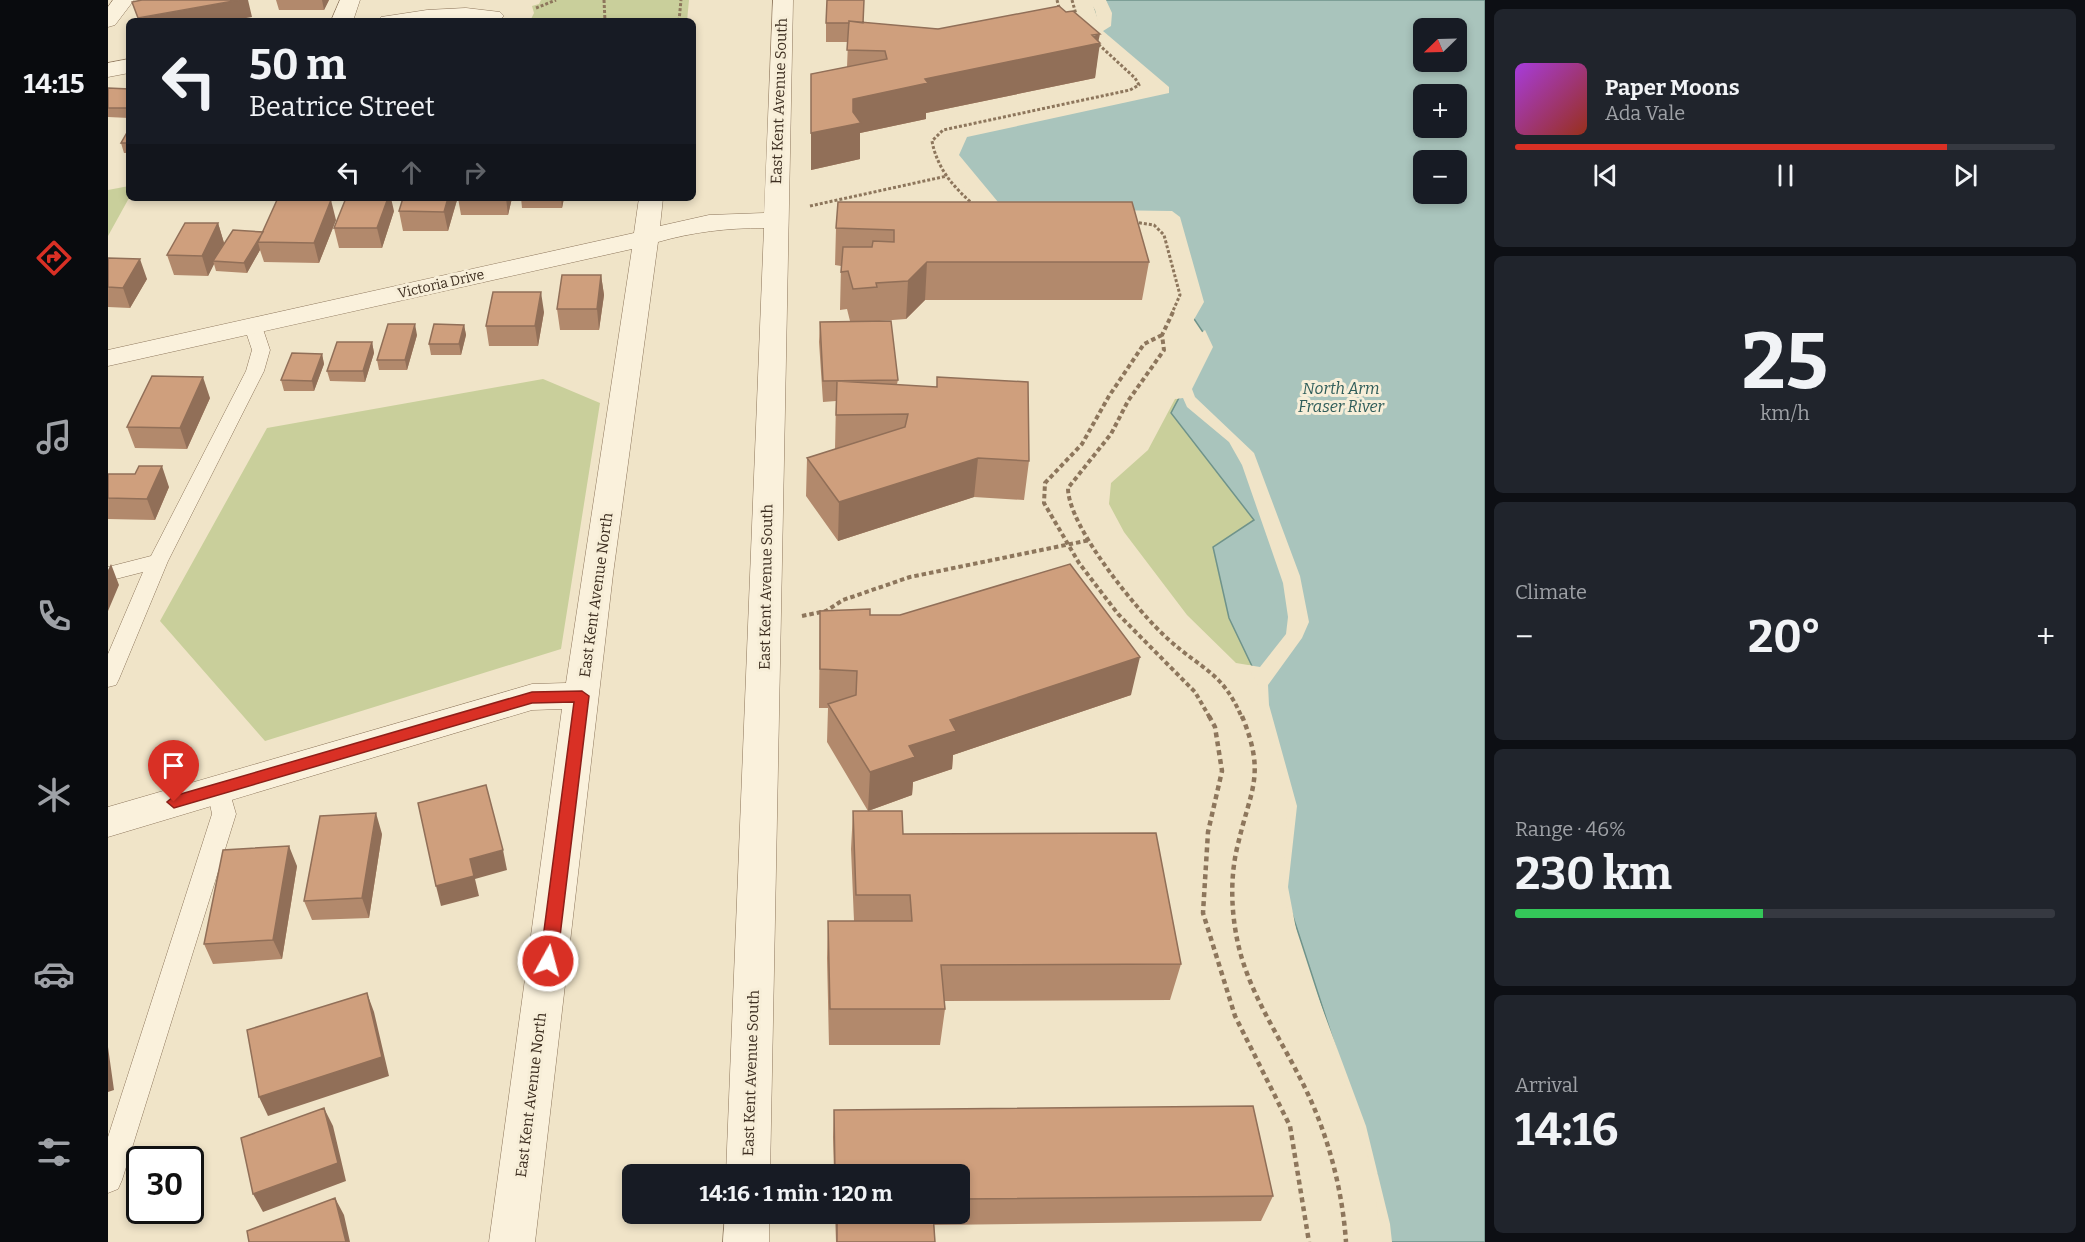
<!DOCTYPE html>
<meta charset="utf-8">
<style>
body{margin:0;font-family:Bitter,serif;background:#20242c;color:#f1f3f6;height:100vh;display:flex;flex-direction:column;font-size:22px;white-space:nowrap}
*{box-sizing:border-box;margin:0}
p{font-size:20px;color:#9ea1a6}
.icon{flex:none;width:33px;height:33px;fill:none;stroke:currentColor;stroke-width:2;stroke-linecap:round;stroke-linejoin:round}
.map{position:relative;flex:1;overflow:hidden}
.sheet{display:flex;flex-direction:column;gap:9px;padding:9px;background:#0d0f14;width:600px}
.sheet>*{flex:none}
.top-card{position:absolute;left:18px;top:18px;width:570px;height:183px;border-radius:9px;box-shadow:0 3px 9px #0003;background:#171b24;color:#f1f3f6;overflow:hidden}
.needle{width:39px;rotate:247deg}
.fabs{position:absolute;left:1305px;top:18px;display:grid;gap:12px}
.fabs a{display:grid;place-items:center;width:54px;height:54px;border-radius:9px;background:#171b24;box-shadow:0 3px 9px #0003;font-size:30px}
.speed{position:absolute;left:18px;top:1146px;display:flex;gap:12px;font-size:30px;font-weight:700;text-align:center}
.speed>*{display:grid;place-content:center;width:78px;height:78px;border-radius:50%;background:#171b24;box-shadow:0 3px 9px #0003;line-height:1}
.speed .limit{border:3px solid #111;border-radius:9px;background:#fff;color:#111}
.pin{position:absolute;display:grid;place-items:center;width:51px;height:51px;color:#fff;margin:-62px -26px;border-radius:50% 50% 50% 0;rotate:-45deg;box-shadow:0 0 6px #0007}
.pin .icon{rotate:45deg}
.me{position:absolute;width:66px;margin:-33px;rotate:7deg;stroke-linejoin:round;filter:drop-shadow(0 0 4px #0008)}
.turn{display:flex;align-items:center;gap:21px;height:126px;padding:0 24px;font-size:27px}
.turn .icon{width:78px;height:78px;stroke-width:2.5}
.turn b{display:block;font-size:42px;line-height:51px}
.lanes{display:flex;align-items:center;height:57px;padding:0 24px;background:#0003;justify-content:center;gap:30px;direction:ltr}
.lanes .off{opacity:.35}
.big{font-size:45px;font-weight:700;line-height:1.1}
.sheet .tile{flex:1;display:flex;flex-direction:column;justify-content:center;gap:9px;min-width:0;padding:0 21px;border-radius:9px;background:#20242c}
.sheet .dial{align-items:center;gap:0}
.dial b{font-size:78px;line-height:1}
.song{display:flex;align-items:center;gap:18px}
.cover{width:72px;height:72px;border-radius:9px;background:linear-gradient(135deg,hsl(280 70% 55%),hsl(10 70% 35%))}
.played{height:6px;border-radius:3px;background:linear-gradient(90deg,#d93025 80%,#363941 80%)}
.keys{display:flex;justify-content:space-around;direction:ltr}
.heat{display:flex;justify-content:space-between;align-items:center;font-size:33px;direction:ltr}
.charge{height:9px;border-radius:4px;background:linear-gradient(90deg,#34c759 46%,#363941 0)}
.trip{position:absolute;left:514px;top:1164px;width:348px;height:60px;border-radius:9px;background:#171b24;box-shadow:0 3px 9px #0003;font-weight:700;line-height:60px;text-align:center}
main{display:flex;flex:1;min-height:0}
.menu{display:flex;flex-direction:column;width:108px;justify-content:space-around;align-items:center;background:#090b0e;color:#9ea1a6}
.menu .icon{width:42px;height:42px}
.menu .on{color:#d93025}
.menu b{font-size:27px;color:#f1f3f6}
.map>svg:first-child{display:block}
.green{fill:#c9cf9b}
.water{fill:#a9c4bc;stroke:#6f938a;stroke-width:1.5;fill-rule:evenodd}
.pier{fill:#f0e4c8}
.lines{fill:none;stroke-linecap:round;stroke-linejoin:round}
.lane-casing{stroke:#8d765c;stroke-width:1}
.street-casing{stroke:#8d765c;stroke-width:1}
.path-far2{stroke:#8d765c;stroke-width:3;stroke-dasharray:3 2;stroke-linecap:butt}
.path-far1{stroke:#8d765c;stroke-width:4;stroke-dasharray:4.5 3;stroke-linecap:butt}
.path{stroke:#8d765c;stroke-width:4.5;stroke-dasharray:5 4;stroke-linecap:butt}
.lane{fill:#faf1dc;fill-rule:evenodd}
.street{fill:#faf1dc;fill-rule:evenodd}
.wall{fill:#b2896c}
.shaded-wall{fill:#916f58}
.building{fill:#cf9f7d;stroke:#916f58;stroke-width:1.5}
.route{fill:#d93025;stroke:#8d1f18;stroke-width:1.5}
.labels{text-anchor:middle;dominant-baseline:central;stroke-width:6;stroke-linejoin:round;paint-order:stroke}
.far-street-label{font-size:14px;fill:#3d2e20;stroke:#f7eed8}
.street-label{font-size:15px;fill:#3d2e20;stroke:#f7eed8}
.water-label{font-size:16px;font-style:italic;fill:#2f5d5a;stroke:#f7eed8}
</style>
<main>
<nav class="menu">
<b>14:15</b>
<svg class="icon on" aria-label="directions" viewBox="0 0 24 24"><path d="M12 3l9 9-9 9-9-9zM9 14v-3h6M13 9l2 2-2 2"/></svg>
<svg class="icon" aria-label="music" viewBox="0 0 24 24"><path d="M9 18V5l10-2v13"/><circle cx="6" cy="18" r="3"/><circle cx="16" cy="16" r="3"/></svg>
<svg class="icon" aria-label="phone" viewBox="0 0 24 24"><path d="M5 4h4l2 5-3 2q2 4 5 5l2-3 5 2v4C11 20 4 13 5 4z"/></svg>
<svg class="icon" aria-label="climate" viewBox="0 0 24 24"><path d="M12 3v18M4 7l16 10M4 17L20 7"/></svg>
<svg class="icon" aria-label="car" viewBox="0 0 24 24"><path d="M5 17H2v-5l4-1 3-4h7l3 4 3 1v5h-3M9 17h6M6 11h13"/><circle cx="7" cy="17" r="2"/><circle cx="17" cy="17" r="2"/></svg>
<svg class="icon" aria-label="filters" viewBox="0 0 24 24"><path d="M4 7h16M4 17h16"/><circle cx="9" cy="7" r="2"/><circle cx="15" cy="17" r="2"/></svg>
</nav>
<div class="map">
<svg width="1377" height="1242" viewBox="0 0 1377 1242">
<rect width="100%" height="100%" fill="#f0e4c8"/>
<!-- green -->
<path class="green" d="M433,0H581L579,21H422L426,13L424,6L431,4Z
M21,186V198L0,236V190Z
M435,379L492,403L453,649L157,741L52,621L159,428Z
M1074,398L1157,534L1152,667L1128,663L1079,615L1016,532L1001,504L1003,483L1040,450L1067,399Z"/>
<!-- water -->
<path class="water" d="M984,0H1377V1242H1275L1269,1175L1178,895L1183,794L1153,685L1121,618L1105,547L1146,520L1063,413L1101,341L1078,307L1064,235L1026,217L876,206L831,152L842,132L1038,91L1039,79L989,35L993,26ZM1316,28H1348V62H1316ZM1316,94H1348V128H1316ZM1316,160H1348V194H1316Z"/>
<!-- pier -->
<path class="pier" d="M981,0H998L1004,13L1003,26L995,31L1061,87V93L859,137L851,155L890,202L921,209L1064,211L1072,217L1096,302L1084,323L1075,308L1061,237L1025,220L874,208L828,154L841,129L1036,88V80L987,37L991,27L987,10Z
M1097,330L1105,347L1084,389L1087,397L1146,453L1192,576L1201,622L1194,638L1160,685L1161,705L1189,806L1180,887L1191,945L1175,895L1180,794L1150,686L1140,665L1152,667L1178,634L1180,617L1175,583L1134,465L1121,442L1079,407L1075,398L1068,399L1097,341L1092,334Z
M1197,962L1258,1126L1282,1224L1284,1242H1272L1266,1175Z"/>
<g class="lines">
<!-- lane casing -->
<g class="lane-casing">
<path id="lane" d="M145,321L154,326L162,350L156,371L60,561L11,679L8,685L0,687V654L35,572L0,581V567L43,556L138,371L144,350L136,326Z
M111,780L119,783L128,814L14,1180L10,1189L0,1193V1137L104,814L99,789L103,783Z"/>
</g>
<!-- street casing -->
<g class="street-casing">
<path id="street" d="M5,0H26L7,25L0,27V7Z
M232,0H252L245,21H223Z
M665,0H685L662,1174H618L656,228C619,228 585,232 550,242L505,574L427,1242H381L454,709L424,710L0,837V807L424,684L458,683L524,249L0,366V350L526,233L531,198H555L552,226L601,215L656,213Z
M358,8L392,12L396,16L390,21H269L273,17L319,10Z
M21,59V73L0,77V63Z
M617,1214H661V1242H615Z"/>
</g>
<!-- path-far2 -->
<path class="path-far2" d="M496,0L497,21
M949,0L952,11
M964,0L969,18
M428,8L448,0
M571,21L573,0
M866,205C845,187 829,168 824,141L835,130L1022,90L1031,85L1027,78L989,43
M702,206L839,176
M1026,222L1046,225L1056,235L1072,295L1064,313"/>
<!-- path-far1 -->
<path class="path-far1" d="M1065,312L1054,335L1056,350L1020,401L1003,434L960,488C960,527 1031,613 1060,639C1094,670 1115,672 1134,718
M1054,335L1036,344L1001,396L974,444L937,483L936,503L971,563L1010,614L1087,692L1102,718
M694,616L718,611L735,600L802,577L982,540"/>
<!-- path -->
<path class="path" d="M1101,716L1107,727L1114,771L1100,832L1095,913L1127,1016L1182,1126L1201,1242
M1134,716C1158,775 1143,788 1130,844C1122,875 1123,909 1129,939C1139,989 1168,1031 1191,1076C1218,1127 1234,1185 1238,1242"/>
<!-- lane -->
<use href="#lane" class="lane"/>
<!-- street -->
<use href="#street" class="street"/>
</g>
<!-- wall -->
<path class="wall" d="M168,0H221L216,10H171Z
M718,23H755L991,41L987,78L818,113V119L752,133V159L703,170V74L739,67L740,42H718Z
M0,88L21,89V118L0,117Z
M21,129V153H16L13,143Z
M350,198H404L400,215H353Z
M413,198H456L454,208H414Z
M349,200L340,231H295L291,211Z
M730,202L1041,262L1034,300H817L798,319L771,321L790,380L789,384L921,461L916,500L866,497L730,541L698,496L699,458L727,449L728,401L715,402L711,342L712,322L742,321L739,309L732,310L733,266L727,265L728,228Z
M286,211L274,248H231L226,228Z
M228,220L211,263L156,262L152,250L139,273L108,271L106,264L100,276L66,275L59,255L110,223L116,243L155,232Z
M0,258L39,279L22,308L0,307Z
M493,275L496,295L491,330H452L449,309Z
M436,312L430,346H381L378,326Z
M356,325L358,335L353,355H323L321,344Z
M309,335L299,370H271L269,360Z
M264,342L266,353L257,382L222,381L219,371Z
M214,354L216,364L206,391H176L173,380Z
M102,398L79,449L27,448L19,427Z
M0,474L61,487L47,520L0,519Z
M712,611L762,615L1023,695L845,755L844,769L805,782L804,795L760,811L719,742L720,708H711Z
M745,811L1073,964L1062,1000L836,1001L837,1009L832,1045H721L719,958L720,921H746L743,849Z
M274,834L261,918L204,920L196,901Z
M189,866L174,959L105,964L96,944Z
M726,1110L1165,1196L1153,1221L826,1225L827,1242H728L727,1214H852V1174H726L725,1137Z"/>
<!-- shaded-wall -->
<path class="shaded-wall" d="M131,0H140L144,17L121,21H30V18Z
M214,0H221L216,10Z
M992,34L990,43H992L987,78L818,113V119L752,133V159L703,170V133L745,99L817,79Z
M280,198H283L286,211L274,248L269,228Z
M340,198H348L349,200L340,231L336,212Z
M398,198H404L400,215Z
M453,198H456L454,208Z
M223,200L228,220L211,263L206,243Z
M110,223L116,243L105,261L106,264L100,276L94,256Z
M155,232L150,242L152,250L139,273L136,263Z
M32,259L39,279L22,308L15,288Z
M819,262L817,300L798,319L800,281Z
M493,275L496,295L491,330L489,309Z
M433,292L436,312L430,346L427,326Z
M307,324L309,335L299,370L297,360Z
M356,325L358,335L353,355L351,344Z
M264,342L266,353L257,382L255,371Z
M214,354L216,364L206,391L204,381Z
M95,377L102,398L79,449L72,428Z
M870,458L866,497L730,541L731,502Z
M54,466L61,487L47,520L39,499Z
M3,564L11,585L0,611V570Z
M1032,657L1023,695L845,755L844,769L805,782L804,795L760,811L762,772L842,720Z
M268,813L274,834L261,918L254,898Z
M181,846L189,866L174,959L165,940Z
M395,850L399,870L367,879L371,896L333,906L328,886L362,859Z
M259,993L266,1012L281,1076L160,1116L151,1097Z
M0,1047L6,1090L0,1092Z
M216,1108L225,1126L238,1181L155,1212L145,1194Z
M227,1198L236,1215L242,1242H238Z"/>
<!-- building -->
<path class="building" d="M34,0H131L30,18L24,2Z
M719,0H756L755,23L741,21V23H718Z
M951,6L958,12L965,11L992,34L984,35L992,43L817,79L820,83L745,99V112L753,123L703,133V74L779,59L777,51L739,50L741,21L830,29Z
M0,88L21,89V105L20,108H0Z
M21,129V143H13Z
M238,198H280L269,228H226Z
M295,198H340L336,212L291,211Z
M169,200H223L206,243L150,242Z
M730,202H1024L1041,262H819L800,281L768,283L769,287L745,289L740,271L733,272L735,247H764L765,241L786,242V230L728,228Z
M77,223H110L94,256L59,255Z
M125,230L155,232L136,263L105,261Z
M0,258L32,259L15,288L0,287Z
M454,275H493L489,309H449Z
M385,292H433L427,326H378Z
M783,321L790,380L715,381L712,322Z
M280,324H307L297,360H269Z
M326,324L356,325L351,344H321Z
M229,342H264L255,371H219Z
M184,353L214,354L204,381L173,380Z
M44,376L95,377L72,428L19,427Z
M829,377L920,382L921,461L870,458L731,502L699,458L797,427L800,414L728,415L729,381L829,387Z
M31,466H54L39,499L0,498V474H27Z
M962,564L1032,657L842,720L848,731L801,746L807,757L762,772L720,704L748,695L749,671L712,669V611L762,609V615H792Z
M378,785L395,850L362,859L366,876L328,886L310,803Z
M745,811H794L795,834L1048,833L1073,964L833,965L837,1009H722L720,921H804L802,895H748Z
M268,813L254,898L196,901L212,816Z
M181,846L165,940L96,944L115,850Z
M259,993L274,1057L151,1097L139,1030Z
M1145,1106L1165,1196L852,1199V1174H727L726,1110Z
M216,1108L230,1163L145,1194L133,1138Z
M227,1198L238,1242H141L139,1231Z
M729,1214H825L827,1242H729Z"/>
<!-- route -->
<path class="route" d="M474,691L481,696L449,961L446,966H435L432,961L466,702L424,703L66,808L59,802L66,796L424,692Z"/>
<g class="labels">
<!-- far-street labels -->
<g class="far-street-label">
<text transform="translate(333 284) rotate(-13)">Victoria Drive</text>
</g>
<!-- street labels -->
<g class="street-label">
<text transform="translate(671 101) rotate(-88)">East Kent Avenue South</text>
<text transform="translate(658 587) rotate(-89)">East Kent Avenue South</text>
<text transform="translate(488 595) rotate(-82)">East Kent Avenue North</text>
<text transform="translate(643 1073) rotate(-88)">East Kent Avenue South</text>
<text transform="translate(423 1095) rotate(-83)">East Kent Avenue North</text>
</g>
<!-- water labels -->
<g class="water-label">
<text x="1233" y="388">North Arm<tspan x="1233" dy="18">Fraser River</tspan></text>
</g>
</g>
</svg>
<div class="fabs">
<a><svg class="needle" viewBox="-14 -14 28 28"><path d="M0-13l5 13h-10z" fill="#e53935"/><path d="M0 13l5-13h-10z" fill="#9ea1a6"/></svg></a>
<a>+</a>
<a>−</a>
</div>
<div class="speed"><div class="limit">30</div></div>
<div class="pin" style="left:66px;top:802px;background:#d93025"><svg class="icon" aria-label="arrive" viewBox="0 0 24 24"><path d="M6 21V4h12l-3 4 3 4H6"/></svg></div>
<svg class="me" style="left:440px;top:961px" viewBox="-20 -20 40 40"><circle r="17" fill="#d93025" stroke="#fff" stroke-width="3"/><path d="M0-11L8 9 0 5-8 9z" fill="#fff"/></svg>
<div class="trip">14:16 · 1 min · 120 m</div>
<div class="top-card">
<div class="turn"><svg class="icon" aria-label="left" viewBox="0 0 24 24"><path d="M17 20v-9H6M10 6l-5 5 5 5"/></svg><div><b>50 m</b>Beatrice Street</div></div>
<div class="lanes"><svg class="icon" aria-label="left" viewBox="0 0 24 24"><path d="M17 20v-9H6M10 6l-5 5 5 5"/></svg><svg class="icon off" aria-label="ahead" viewBox="0 0 24 24"><path d="M12 20V5M6 11l6-6 6 6"/></svg><svg class="icon off" aria-label="right" viewBox="0 0 24 24"><path d="M7 20v-9h11M14 6l5 5-5 5"/></svg></div>
</div>
</div>
<section class="sheet">
<div class="tile">
<div class="song"><i class="cover"></i><div><b>Paper Moons</b><p>Ada Vale</p></div></div>
<div class="played"></div>
<div class="keys"><svg class="icon" aria-label="previous" viewBox="0 0 24 24"><path d="M18 5L8 12l10 7zM5 5v14"/></svg><svg class="icon" aria-label="pause" viewBox="0 0 24 24"><path d="M8 5v14M16 5v14"/></svg><svg class="icon" aria-label="next" viewBox="0 0 24 24"><path d="M6 5l10 7-10 7zM19 5v14"/></svg></div>
</div>
<div class="tile dial"><b>25</b><p>km/h</p></div>
<div class="tile"><p>Climate</p>
<div class="heat"><a>−</a><b class="big">20°</b><a>+</a></div>
</div>
<div class="tile"><p>Range · 46%</p><b class="big">230 km</b><div class="charge"></div></div>
<div class="tile"><p>Arrival</p><b class="big">14:16</b></div>
</section>
</main>
